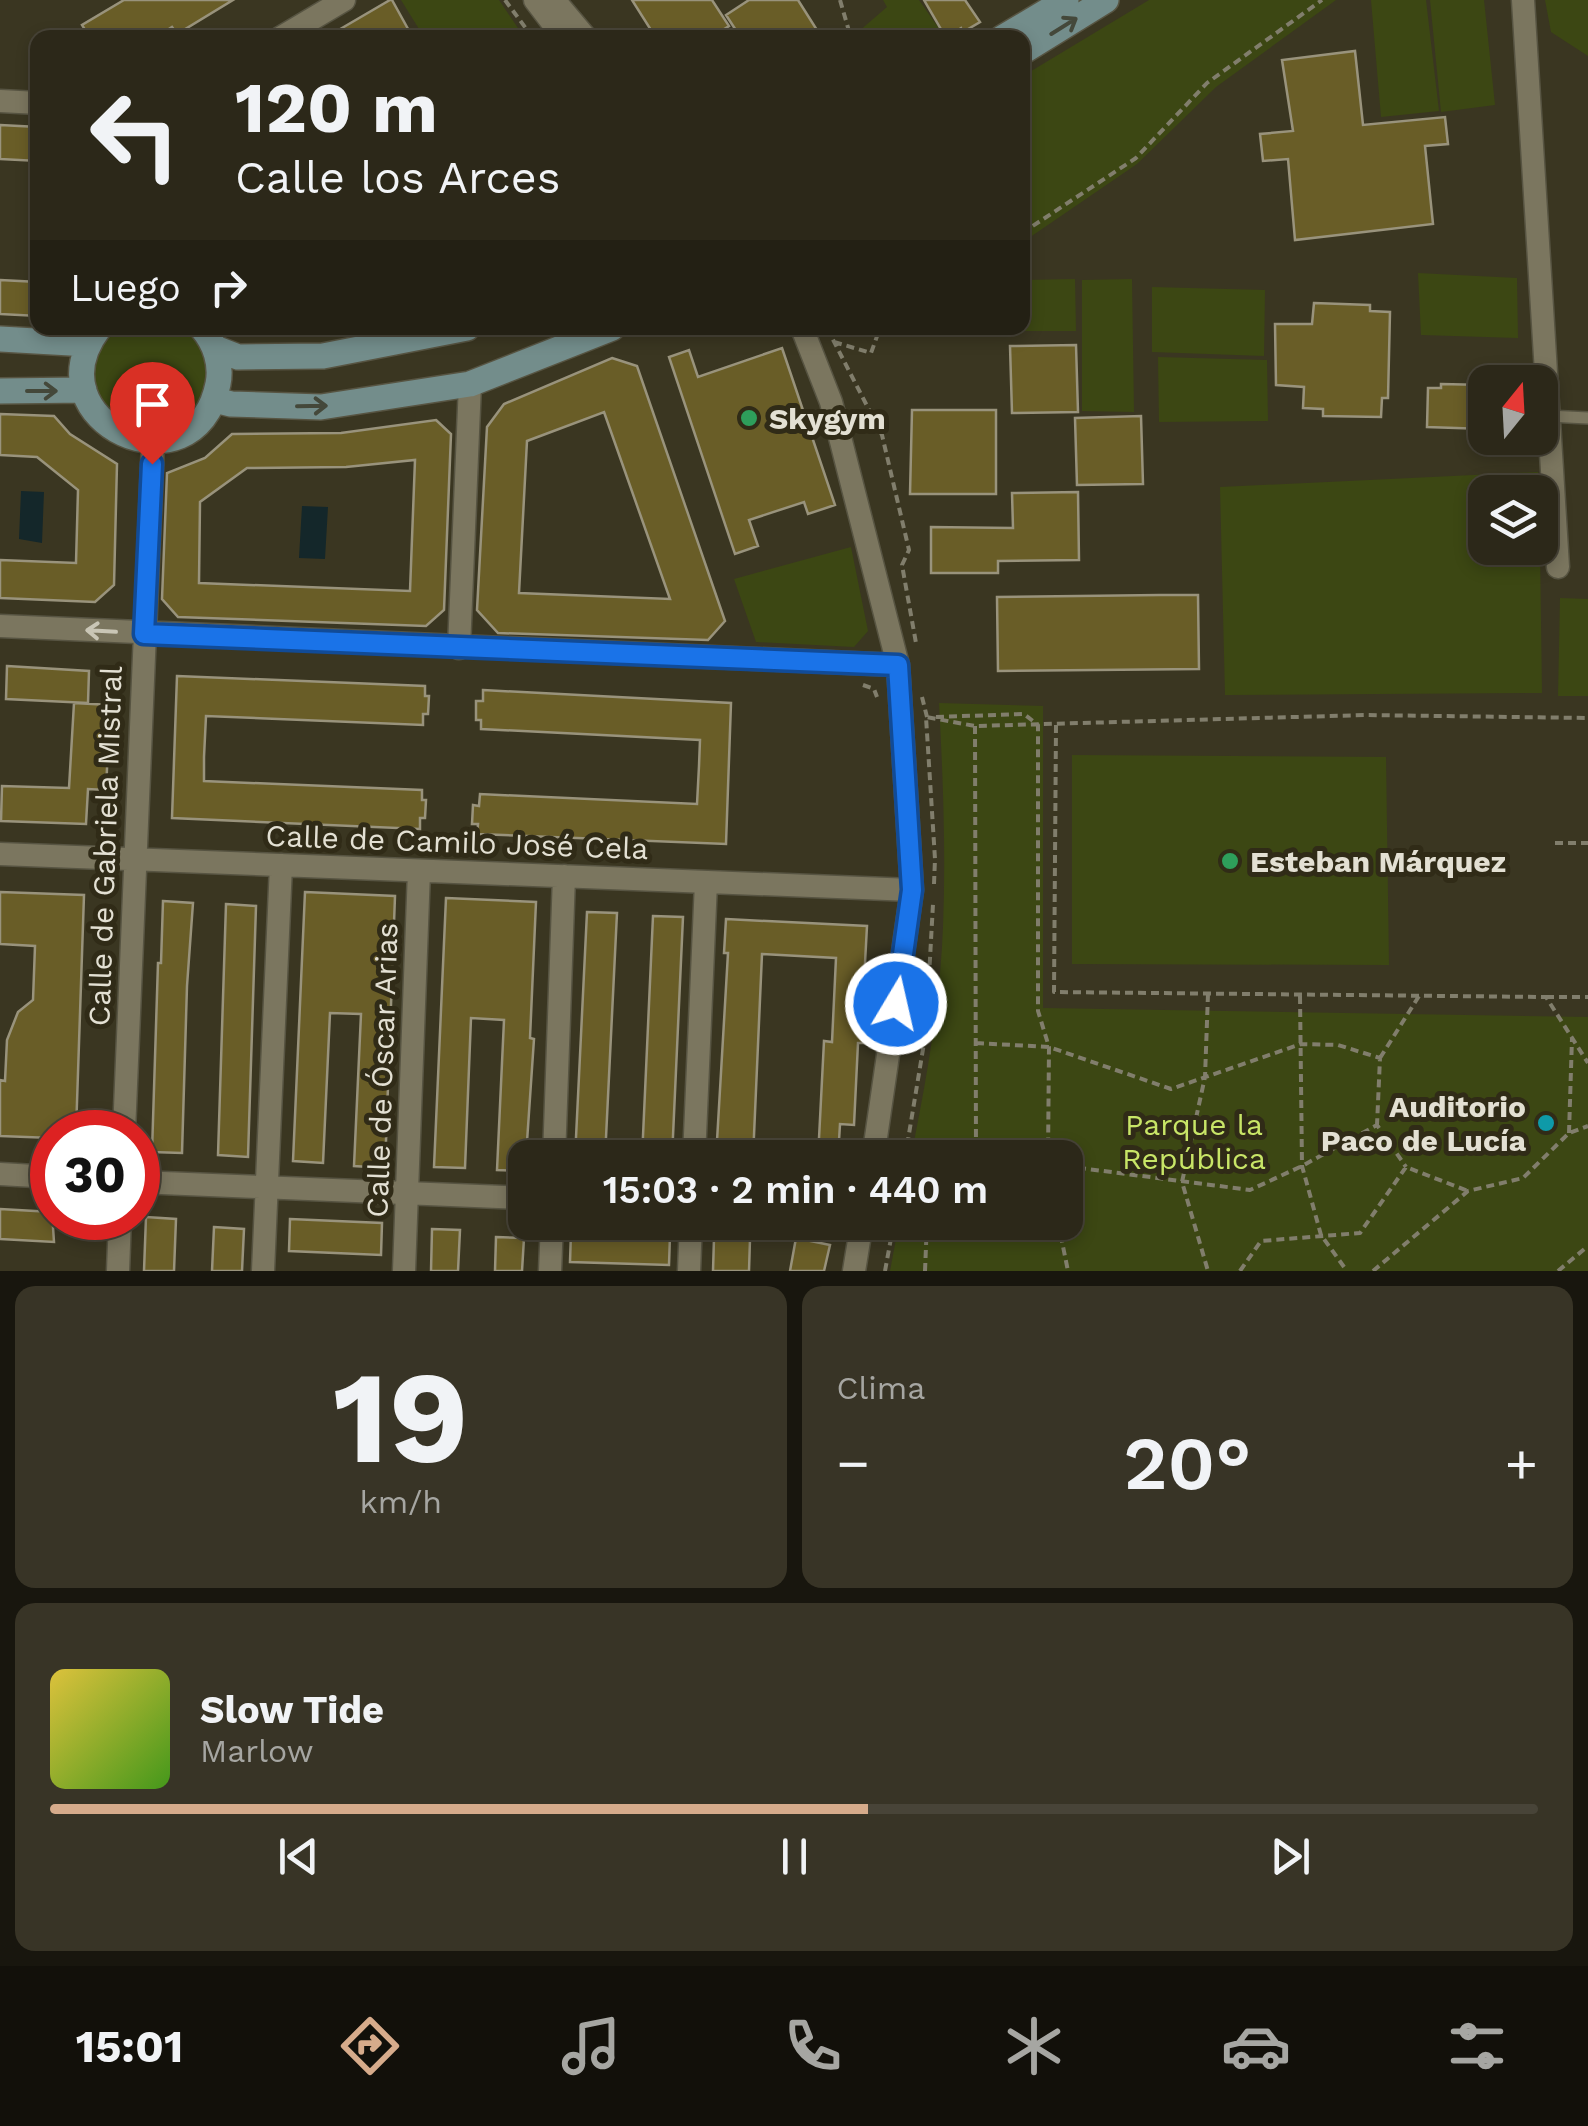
<!DOCTYPE html>
<html lang="es">
<meta charset="utf-8">
<style>
body{margin:0;font-family:"Work Sans",sans-serif;background:#383426;color:#f1f3f6;height:100vh;display:flex;flex-direction:column;font-size:38px;white-space:nowrap}
*{box-sizing:border-box;margin:0}
p{font-size:32px;color:#a6a6a2}
.icon{flex:none;width:55px;height:55px;fill:none;stroke:currentColor;stroke-width:2;stroke-linecap:round;stroke-linejoin:round}
.map{position:relative;height:1271px;overflow:hidden}
.sheet{display:flex;flex-direction:column;gap:15px;padding:15px;background:#18160e;flex:1}
.sheet>*{flex:none}
.guide{position:absolute;left:30px;top:30px;width:1000px;height:305px;border-radius:20px;box-shadow:0 5px 15px #0003,0 0 0 2px #484438;background:#2c2819;color:#f1f3f6;overflow:hidden}
.needle{width:65px;rotate:18deg}
.fabs{position:absolute;left:1468px;top:365px;display:grid;gap:20px}
.fabs a{display:grid;place-items:center;width:90px;height:90px;border-radius:20px;background:#2c2819;box-shadow:0 5px 15px #0003,0 0 0 2px #484438;font-size:50px}
.speed{position:absolute;left:30px;top:1110px;display:flex;gap:20px;font-size:50px;font-weight:700;text-align:center}
.speed>*{display:grid;place-content:center;width:130px;height:130px;border-radius:50%;background:#2c2819;box-shadow:0 5px 15px #0003,0 0 0 2px #484438;line-height:1}
.speed .limit{border:15px solid #d22;background:#fff;color:#111}
.pin{position:absolute;display:grid;place-items:center;width:85px;height:85px;color:#fff;margin:-102px -42px;border-radius:50% 50% 50% 0;rotate:-45deg;box-shadow:0 0 10px #0007}
.pin .icon{rotate:45deg}
.me{position:absolute;width:110px;margin:-55px;rotate:9deg;stroke-linejoin:round;filter:drop-shadow(0 0 8px #0008)}
.turn{display:flex;align-items:center;gap:35px;height:210px;padding:0 40px;font-size:45px}
.turn .icon{width:130px;height:130px;stroke-width:2.5}
.turn b{display:block;font-size:70px;line-height:85px}
.then{display:flex;align-items:center;height:95px;padding:0 40px;background:#0003;gap:20px;font-size:38px}
.big{font-size:75px;font-weight:600;line-height:1.1}
.sheet .tile{flex:1;display:flex;flex-direction:column;justify-content:center;gap:15px;min-width:0;padding:0 35px;border-radius:20px;background:#383426}
.sheet .dial{align-items:center;gap:0}
.dial b{font-size:130px;line-height:1}
.song{display:flex;align-items:center;gap:30px}
.cover{width:120px;height:120px;border-radius:15px;background:linear-gradient(135deg,hsl(50 70% 55%),hsl(100 70% 35%))}
.played{height:10px;border-radius:5px;background:linear-gradient(90deg,#d6ab8b 55%,#484438 55%)}
.keys{display:flex;justify-content:space-around;direction:ltr}
.heat{display:flex;justify-content:space-between;align-items:center;font-size:55px;direction:ltr}
.sheet .tiles{flex:1;display:grid;gap:15px;grid-template-columns:1fr 1fr}
.tile:last-child{grid-column:span 2}
.trip{position:absolute;left:508px;top:1140px;width:575px;height:100px;border-radius:20px;background:#2c2819;box-shadow:0 5px 15px #0003,0 0 0 2px #484438;font-weight:600;line-height:100px;text-align:center}
.tab-bar{display:flex;height:160px;justify-content:space-around;align-items:center;background:#12100a;color:#a6a6a2}
.tab-bar .icon{width:70px;height:70px}
.tab-bar .current{color:#d6ab8b}
.tab-bar b{font-size:45px;color:#f1f3f6}
.map>svg:first-child{display:block}
.green{fill:#3c4713}
.water{fill:#14272a}
.building{fill:#695d27;stroke:#99937c;stroke-width:2.5;fill-rule:evenodd}
.lines{fill:none;stroke-linecap:round;stroke-linejoin:round}
.lane-casing{stroke:#575442;stroke-width:14}
.street-casing{stroke:#575442;stroke-width:25}
.secondary-casing{stroke:#575442;stroke-width:28}
.path{stroke:#817e6c;stroke-width:4;stroke-dasharray:8 5;stroke-linecap:butt}
.lane{stroke:#7b765f;stroke-width:11}
.street{stroke:#7b765f;stroke-width:22}
.secondary{stroke:#738d8b;stroke-width:25}
.oneway{stroke:#44483a}
.oneway2{stroke:#c9c6b6}
.route-casing{stroke:#114b97;stroke-width:25}
.route{stroke:#1a73e8;stroke-width:18}
.leisure-dot{fill:#2e9e5b;stroke:#302b17;stroke-width:4}
.culture-dot{fill:#0f9aa8;stroke:#302b17;stroke-width:4}
.labels{text-anchor:middle;dominant-baseline:central;stroke-width:10;stroke-linejoin:round;paint-order:stroke}
.poi-label{font-size:30px;font-weight:bold;fill:#e3e0d3;stroke:#302b17;text-anchor:start}
.street-label{font-size:30px;fill:#e3e0d3;stroke:#302b17}
.park-label{font-size:30px;fill:#c8e567;stroke:#302b17}
</style>
<div class="map">
<svg width="1588" height="1271" viewBox="0 0 1588 1271">
<rect width="100%" height="100%" fill="#3a3621"/>
<!-- green -->
<path class="green" d="M401,0H499L524,37H424Z
M883,0H919L945,37H861L858,32L887,7Z
M1149,0H1336L1216,87L1137,164L1023,242V76Z
M1371,0H1426L1439,111L1381,117Z
M1430,0H1484L1495,105L1441,112Z
M1545,0H1588V56L1551,32Z
M1418,273L1517,278L1518,338L1421,335Z
M1075,279L1076,331H975V328H1022L1023,280Z
M1132,279L1134,412L1082,411V280Z
M1152,287L1265,290L1264,356L1152,352Z
M119,328H181C197,337 206,355 207,373C208,386 202,399 194,409C148,471 49,389 119,328Z
M1158,357L1267,360L1268,421L1159,422Z
M1538,472L1539,492H1485V548H1540L1542,693L1225,695L1220,487Z
M851,547L868,631L854,647L756,642L734,579Z
M1560,598L1588,599V696H1558Z
M939,703L1043,706V1008L1588,1017V1271H890L899,1223L1065,1222V1158L911,1157C926,1082 940,1005 943,927C946,852 943,778 939,703Z
M1072,755L1386,757L1389,965L1072,964Z"/>
<!-- water -->
<path class="water" d="M21,491L44,492L42,543L19,539Z
M302,506L328,507L325,559L299,558Z"/>
<!-- building -->
<path class="building" d="M124,0H233L177,34L172,27L155,38H105L101,31L90,38L82,25Z
M392,0L413,38H325L390,0Z
M632,0H712L729,26L710,38H656Z
M749,0H798L822,38H741L726,15Z
M924,0H965L980,22L963,32L961,28L946,38Z
M1355,51L1363,125L1445,117L1448,144L1425,146L1433,224L1295,240L1288,159L1263,161L1260,134L1293,131L1282,60Z
M0,125L38,127V161L0,159Z
M0,280L38,282V316L0,314Z
M1314,303L1370,305V311L1390,312L1388,398H1382L1381,417L1323,416V409L1303,408L1304,387L1276,385L1275,324H1312Z
M1076,345L1078,412L1012,413L1010,346Z
M782,348L835,505L808,514L804,502L749,520L758,546L735,554L669,357L689,350L698,377Z
M612,358L637,366L725,621L708,640L498,633L477,610L487,427L504,404ZM604,412L670,599L519,593L527,441Z
M1441,384L1485,385V429L1427,427L1428,388H1441Z
M912,410H996V494H910Z
M0,414L54,416L70,434L117,464L114,585L95,602L0,598V560L76,563L78,490L37,457L0,455Z
M1141,416L1143,484L1077,485L1075,418Z
M436,420L451,434L444,610L426,626L178,617L162,599L167,473L205,458L232,434L341,433ZM415,460L410,591L199,583L200,502L247,468L346,467Z
M1078,492L1079,560L998,561V573H931V527L1013,528L1012,493Z
M1160,595H1198L1199,669L998,671L997,597Z
M7,666L89,671L88,703L6,699Z
M177,676L425,686V696H429L428,714H423V725L206,716L204,757V781L422,790V800H426L425,818H420V829L172,818Z
M483,690L731,703L726,844L477,834L478,824H472L473,805L479,806L480,794L697,804L699,766L700,740L481,729V720H476V701H483Z
M74,703L110,705L106,790L88,789L86,824L1,821L2,786L69,788Z
M0,892L84,895L76,1132H52V1138L0,1136V1080L5,1081L7,1040L18,1012L33,1000L35,946L0,944Z
M305,892L395,896L385,1168L354,1166L361,1014L330,1013L323,1163L293,1161Z
M446,898L536,902L530,1038L534,1039L525,1171L497,1170L504,1020L471,1018L465,1168L434,1167Z
M163,901L193,903L187,986L182,1153L152,1152L158,963H161Z
M226,904L256,906L248,1157L218,1155Z
M587,912L617,913L605,1158H575Z
M653,916L683,917L672,1158H642Z
M726,919L867,926L864,982H869L866,1043H858L854,1125L840,1124L838,1158H818L824,1041L832,1042L836,958L762,954L753,1158H716L728,953H724Z
M0,1209L52,1212L54,1242L0,1239Z
M146,1217L176,1219L174,1271H144Z
M290,1219L382,1223L381,1255L289,1251Z
M214,1227L244,1229L242,1271H212Z
M432,1229L460,1230L458,1271H431Z
M571,1232L670,1235L669,1265L570,1262Z
M496,1237L524,1238L522,1271H495Z
M714,1238L750,1239L749,1271H713Z
M796,1238L830,1245L824,1271H790Z"/>
<g class="lines">
<!-- lane casing -->
<g class="lane-casing">
<path id="lane" d="M1548,416L1588,418"/>
</g>
<!-- street casing -->
<g class="street-casing">
<path id="street" d="M535,0L564,38
M554,0L586,38
M1523,0L1558,567
M280,38L344,0
M0,101L38,103
M802,328L831,402L898,665L912,890L873,1158
M0,626L898,665
M459,648L470,384
M0,854L912,890
M124,1132L153,442
M554,1158L564,876
M694,1158L706,882
M0,1174L52,1177
M138,1182L525,1198
M118,1271L120,1218
M263,1271L281,865
M404,1271L419,871
M550,1271L552,1222
M689,1271L691,1222
M854,1271L862,1222"/>
</g>
<!-- secondary casing -->
<g class="secondary-casing">
<path id="secondary" d="M1002,38L1066,0
M1022,52L1106,0
M99,328C28,422 195,497 218,384C222,364 215,343 202,328
M0,339L88,344
M215,348L238,357L323,356L467,328
M0,391L84,390
M215,400L231,404L321,407L470,384L612,328"/>
</g>
<!-- path -->
<path class="path" d="M505,0L533,38
M840,0L851,38
M1022,233L1136,158L1207,83L1322,0
M827,328L882,435L909,550L902,565L916,643
M834,342L871,353L880,328
M863,685L874,689L877,697
M922,697L927,717
M936,717L1024,714L1038,725V1011L1049,1047L1048,1158
M1056,725L1054,992L1546,997L1588,1063
M975,726L976,1158
M1555,843H1588
M934,884L935,859L926,717L975,726L1366,715L1588,718
M1208,994L1205,1077L1182,1182L1208,1271
M1300,996L1302,1166L1321,1235L1347,1271
M1546,997H1588
M976,1043L1049,1047L1171,1089L1301,1044L1338,1045L1380,1058L1377,1125
M1380,1058L1419,996
M1569,1133L1572,1038
M905,1158L926,1031L933,904
M1065,1169L1080,1168L1250,1190L1302,1166L1377,1125L1406,1167
M825,1222L824,1230L834,1231L838,1237
M1058,1222L1068,1271
M885,1271L894,1222
M925,1271L927,1222
M1240,1271L1261,1241L1360,1233L1406,1167L1468,1191
M1373,1271L1468,1191L1523,1178L1569,1133L1588,1126
M1558,1271L1588,1246"/>
<!-- lane -->
<use href="#lane" class="lane"/>
<!-- street -->
<use href="#street" class="street"/>
<!-- secondary -->
<use href="#secondary" class="secondary"/>
</g>
<!-- one-way arrows -->
<defs><path id="oneway-shaft" d="M-6 0H5M1.5-3L5.5 0L1.5 3" fill="none" stroke-width="1.6" stroke-linecap="round" stroke-linejoin="round" transform="scale(2.5)"/></defs>
<g class="oneway">
<use href="#oneway-shaft" transform="translate(1064 26) rotate(-32)"/>
<use href="#oneway-shaft" transform="translate(42 391)"/>
<use href="#oneway-shaft" transform="translate(312 406) rotate(-1)"/>
</g>
<use class="oneway2" href="#oneway-shaft" transform="translate(101 631) rotate(-177)"/>
<g class="lines">
<!-- route casing -->
<g class="route-casing">
<path id="route" d="M152,464L144,634L898,665L912,890L896,1004"/>
</g>
<!-- route -->
<use href="#route" class="route"/>
</g>
<!-- markers -->
<g class="leisure-dot">
<circle cx="749" cy="418" r="10"/>
<circle cx="1230" cy="861" r="10"/>
</g>
<circle class="culture-dot" cx="1546" cy="1123" r="10"/>
<g class="labels">
<!-- poi labels -->
<g class="poi-label">
<text x="769" y="418">Skygym</text>
<text x="1250" y="861">Esteban Márquez</text>
<text x="1526" y="1106" text-anchor="end">Auditorio<tspan x="1526" dy="34">Paco de Lucía</tspan></text>
</g>
<!-- street labels -->
<g class="street-label">
<text transform="translate(457 842) rotate(2)">Calle de Camilo José Cela</text>
<text transform="translate(105 846) rotate(-88)">Calle de Gabriela Mistral</text>
<text transform="translate(382 1070) rotate(-88)">Calle de Óscar Arias</text>
</g>
<!-- park labels -->
<g class="park-label">
<text x="1194" y="1124">Parque la<tspan x="1194" dy="34">República</tspan></text>
</g>
</g>
</svg>
<div class="fabs">
<a><svg class="needle" viewBox="-14 -14 28 28"><path d="M0-13l5 13h-10z" fill="#e53935"/><path d="M0 13l5-13h-10z" fill="#a6a6a2"/></svg></a>
<a><svg class="icon" aria-label="layers" viewBox="0 0 24 24"><path d="M12 4l9 5-9 5-9-5zM3 14l9 5 9-5"/></svg></a>
</div>
<div class="speed"><div class="limit">30</div></div>
<div class="pin" style="left:152px;top:464px;background:#d93025"><svg class="icon" aria-label="arrive" viewBox="0 0 24 24"><path d="M6 21V4h12l-3 4 3 4H6"/></svg></div>
<svg class="me" style="left:896px;top:1004px" viewBox="-20 -20 40 40"><circle r="17" fill="#1a73e8" stroke="#fff" stroke-width="3"/><path d="M0-11L8 9 0 5-8 9z" fill="#fff"/></svg>
<div class="trip">15:03 · 2 min · 440 m</div>
<div class="guide">
<div class="turn"><svg class="icon" aria-label="left" viewBox="0 0 24 24"><path d="M17 20v-9H6M10 6l-5 5 5 5"/></svg><div><b>120 m</b>Calle los Arces</div></div>
<div class="then">Luego<svg class="icon" aria-label="right" viewBox="0 0 24 24"><path d="M7 20v-9h11M14 6l5 5-5 5"/></svg></div>
</div>
</div>
<section class="sheet">
<div class="tiles">
<div class="tile dial"><b>19</b><p>km/h</p></div>
<div class="tile"><p>Clima</p>
<div class="heat"><a>−</a><b class="big">20°</b><a>+</a></div>
</div>
<div class="tile">
<div class="song"><i class="cover"></i><div><b>Slow Tide</b><p>Marlow</p></div></div>
<div class="played"></div>
<div class="keys"><svg class="icon" aria-label="previous" viewBox="0 0 24 24"><path d="M18 5L8 12l10 7zM5 5v14"/></svg><svg class="icon" aria-label="pause" viewBox="0 0 24 24"><path d="M8 5v14M16 5v14"/></svg><svg class="icon" aria-label="next" viewBox="0 0 24 24"><path d="M6 5l10 7-10 7zM19 5v14"/></svg></div>
</div>
</div>
</section>
<nav class="tab-bar">
<b>15:01</b>
<svg class="icon current" aria-label="directions" viewBox="0 0 24 24"><path d="M12 3l9 9-9 9-9-9zM9 14v-3h6M13 9l2 2-2 2"/></svg>
<svg class="icon" aria-label="music" viewBox="0 0 24 24"><path d="M9 18V5l10-2v13"/><circle cx="6" cy="18" r="3"/><circle cx="16" cy="16" r="3"/></svg>
<svg class="icon" aria-label="phone" viewBox="0 0 24 24"><path d="M5 4h4l2 5-3 2q2 4 5 5l2-3 5 2v4C11 20 4 13 5 4z"/></svg>
<svg class="icon" aria-label="climate" viewBox="0 0 24 24"><path d="M12 3v18M4 7l16 10M4 17L20 7"/></svg>
<svg class="icon" aria-label="car" viewBox="0 0 24 24"><path d="M5 17H2v-5l4-1 3-4h7l3 4 3 1v5h-3M9 17h6M6 11h13"/><circle cx="7" cy="17" r="2"/><circle cx="17" cy="17" r="2"/></svg>
<svg class="icon" aria-label="filters" viewBox="0 0 24 24"><path d="M4 7h16M4 17h16"/><circle cx="9" cy="7" r="2"/><circle cx="15" cy="17" r="2"/></svg>
</nav>
